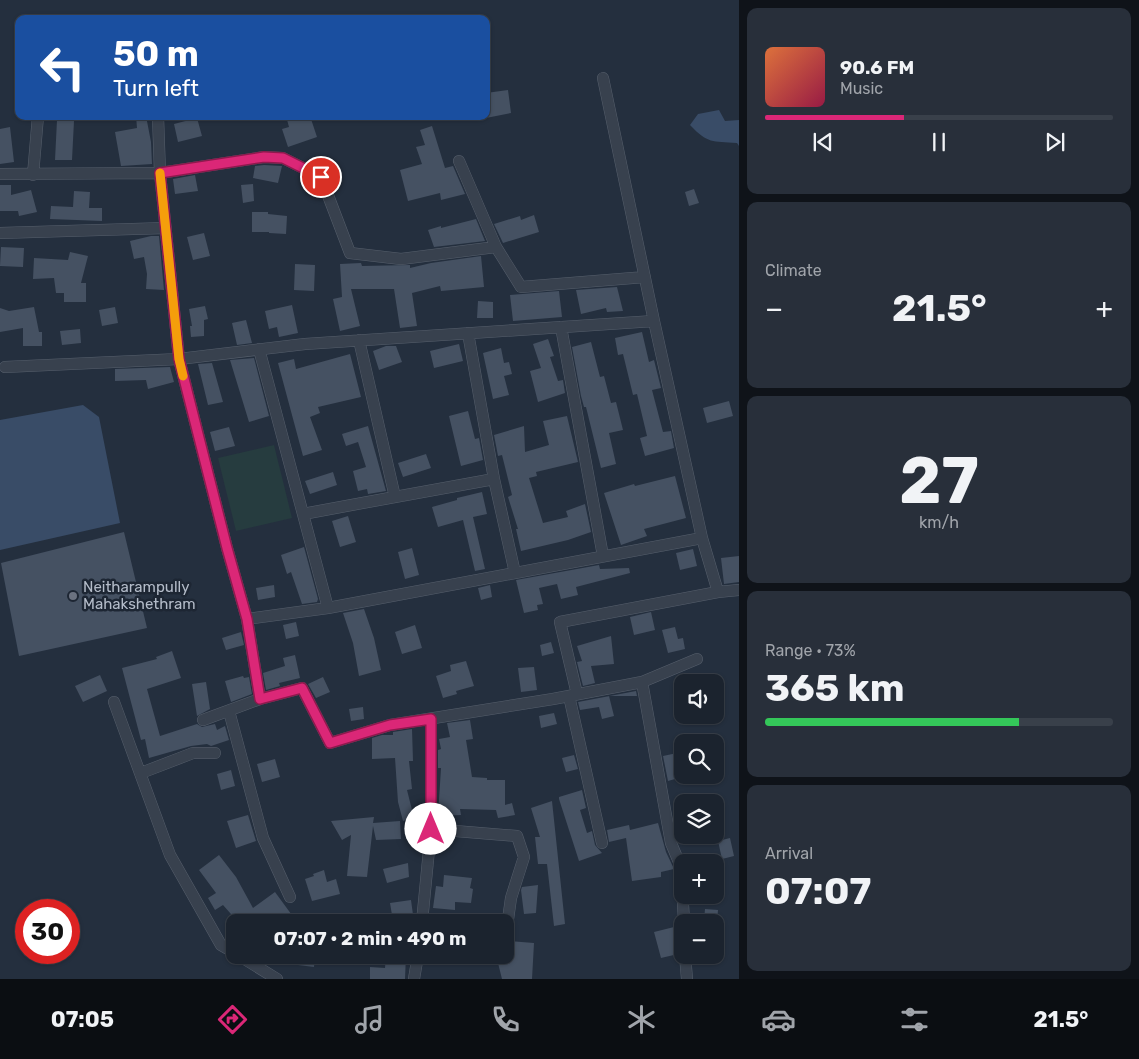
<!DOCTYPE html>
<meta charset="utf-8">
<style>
body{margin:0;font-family:Rubik,sans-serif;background:#282f3a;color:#f1f3f6;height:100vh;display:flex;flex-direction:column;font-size:19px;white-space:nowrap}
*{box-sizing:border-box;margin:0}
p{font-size:16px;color:#a0a4aa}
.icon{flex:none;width:28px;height:28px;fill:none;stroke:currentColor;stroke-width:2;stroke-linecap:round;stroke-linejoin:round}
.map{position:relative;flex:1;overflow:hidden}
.details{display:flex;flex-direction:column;gap:8px;padding:8px;background:#0f1319;width:400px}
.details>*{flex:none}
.banner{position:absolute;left:15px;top:15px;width:475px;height:105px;border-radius:10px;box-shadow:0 1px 4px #0004,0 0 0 1px #39404a;background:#1a4fa0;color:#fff;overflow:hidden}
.buttons{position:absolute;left:674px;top:674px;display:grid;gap:10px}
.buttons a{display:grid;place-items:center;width:50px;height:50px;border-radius:10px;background:#1b232e;box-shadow:0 1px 4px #0004,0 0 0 1px #39404a;font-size:25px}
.speed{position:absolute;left:15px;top:899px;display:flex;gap:10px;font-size:25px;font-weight:700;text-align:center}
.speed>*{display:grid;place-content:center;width:65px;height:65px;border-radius:50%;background:#1b232e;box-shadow:0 1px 4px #0004,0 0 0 1px #39404a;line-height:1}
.speed .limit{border:8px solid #d22;background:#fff;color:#111}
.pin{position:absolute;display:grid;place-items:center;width:42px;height:42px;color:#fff;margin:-21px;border:2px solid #fff;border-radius:50%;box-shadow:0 1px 5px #0007}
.me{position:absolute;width:55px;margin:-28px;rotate:0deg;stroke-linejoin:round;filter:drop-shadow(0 0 4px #0008)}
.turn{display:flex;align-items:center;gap:18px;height:105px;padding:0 15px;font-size:22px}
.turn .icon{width:65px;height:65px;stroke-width:2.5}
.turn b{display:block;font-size:35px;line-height:42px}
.big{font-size:38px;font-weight:700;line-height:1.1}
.details .widget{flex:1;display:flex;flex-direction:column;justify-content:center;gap:8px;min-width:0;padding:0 18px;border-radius:10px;background:#282f3a}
.details .dial{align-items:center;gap:0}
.dial b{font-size:65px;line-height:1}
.song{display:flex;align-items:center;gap:15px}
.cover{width:60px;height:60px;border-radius:8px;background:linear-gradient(135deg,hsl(20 70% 55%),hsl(340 70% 35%))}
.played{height:5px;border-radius:2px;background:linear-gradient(90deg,#db2777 40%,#39404a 40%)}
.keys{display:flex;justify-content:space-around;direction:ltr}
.heat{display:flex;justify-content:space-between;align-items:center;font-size:28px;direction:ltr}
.charge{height:8px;border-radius:4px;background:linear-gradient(90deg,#34c759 73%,#39404a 0)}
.trip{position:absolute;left:226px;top:914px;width:288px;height:50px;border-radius:10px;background:#1b232e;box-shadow:0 1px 4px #0004,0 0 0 1px #39404a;font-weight:700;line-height:50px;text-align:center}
.tab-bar{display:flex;height:80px;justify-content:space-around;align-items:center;background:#0b0e12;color:#a0a4aa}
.tab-bar .icon{width:35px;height:35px}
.tab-bar .current{color:#db2777}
.tab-bar b{font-size:22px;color:#f1f3f6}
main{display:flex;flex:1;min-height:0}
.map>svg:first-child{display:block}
.green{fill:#263c3f}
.water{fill:#394c67}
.building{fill:#455162}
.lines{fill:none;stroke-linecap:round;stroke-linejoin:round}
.minor-casing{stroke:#565f6c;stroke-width:12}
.minor{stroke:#38414e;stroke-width:11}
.route-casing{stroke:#8e194d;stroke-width:12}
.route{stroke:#db2777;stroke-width:9}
.slow{stroke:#f59e0b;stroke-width:9}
.worship-dot{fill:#6b7280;stroke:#1d2633;stroke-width:2}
.labels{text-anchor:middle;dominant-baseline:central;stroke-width:5;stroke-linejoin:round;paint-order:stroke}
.poi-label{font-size:15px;fill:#b4bcc9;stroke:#1d2633;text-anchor:start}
</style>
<main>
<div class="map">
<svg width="739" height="979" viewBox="0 0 739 979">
<rect width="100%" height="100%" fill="#242f3e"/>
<!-- green -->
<path class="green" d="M274,445L292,518L236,531L218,458Z"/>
<!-- water -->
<path class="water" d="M719,110L725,121L739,120V146L737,143C712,141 708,144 690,125L698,114Z
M83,405L99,417L120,523L0,550V420Z"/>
<!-- building -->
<path class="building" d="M508,90L511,113L486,118V93Z
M136,116H146L151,142L152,164L121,166L115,132L137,128Z
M286,116H310L317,137L288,147L282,129L289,127Z
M197,118L202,136L178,142L174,124Z
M57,120L74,121L72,160H55Z
M432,126L445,168L453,166L465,194L441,200L440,193L408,201L400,170L422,164L416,147L425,145L420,130Z
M10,127L14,162L0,164V129Z
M264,165L282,166L278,183L253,178L255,166Z
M195,175L198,191L175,194L173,179Z
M253,184L254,201L243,203L241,185Z
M0,185H11V195L31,190L37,212L19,216L18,211H0Z
M694,189L699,203L689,206L685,192Z
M74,191L90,192L89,208H102V221L50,219L51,206L73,207Z
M252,212H268V214L287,216L286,234L269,233V232H252Z
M534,215L539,232L503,243L494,224L520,216L521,220Z
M476,219L485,241L434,247L428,230L441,226V228Z
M204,233L210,256L193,260L187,237Z
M151,236H159L164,290L146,289L147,274L144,257L134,259L130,241Z
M1,247L24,248L23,267L0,266Z
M70,252L88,256L81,283H86V302H64V293H56L54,278L33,279L34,258L68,260Z
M481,256L484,287L441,291L440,286L412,293L417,326L400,328L394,289H351L360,326L340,331L333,299L342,297L340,264L361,263L362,266L410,265V268L431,263Z
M295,264L315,265L314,291L294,290Z
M617,287L623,311L607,312L606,308L581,314L576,290Z
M559,291L562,317L513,321L510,295Z
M478,301L493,302V318H477Z
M292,305L298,333L279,337L277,327L269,329L265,311Z
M205,306L208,319L204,320V336L191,337L190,326H192L189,309Z
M34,307L39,332H42V346H23V328L0,332V308L9,311Z
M115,307L118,323L102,326L99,310Z
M246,320L252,343L237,345L232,323Z
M80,329L81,343L62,345L60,331Z
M642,332L649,362L654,360L661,388L652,390L663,432L671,431L674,448L645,456L640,438L647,436L637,394L633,395L623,354L618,355L615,338Z
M548,339L554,356L550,357L558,381L563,380L565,393L538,402L530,371L541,368L533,344Z
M591,342L600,377L604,376L611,403L616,402L623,430L609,433L616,464L601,468L586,407H584L581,396L572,347Z
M459,344L463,361L434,368L430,351Z
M386,346H396L402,362L379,370L373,351Z
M501,348L504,363L509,362L512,374L504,376L509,395L493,399L483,353Z
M350,354L361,397L318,407L320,413L310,417L322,450L303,456L278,363L294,359L296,369Z
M254,358L269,416L249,422L230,360Z
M212,363L223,402L208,405L198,364Z
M170,367L174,382L148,389L146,380L115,381V369Z
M729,401L733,416L707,423L703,408Z
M468,411L475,439L479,438L483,460L461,466L449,416Z
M567,416L578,462L536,472L537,476L529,478L543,523L568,517L566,511L585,504L591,532L568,540L521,551L516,529H518L508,497L512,495L502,455L498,456L494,435L524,426L525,452L549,445L543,421Z
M368,426L386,491L368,494L367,489L358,491L353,471L366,467L358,442L346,446L342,434Z
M229,427L235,446L215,451L210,432Z
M426,454L431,468L403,477L398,463Z
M333,472L337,485L310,494L305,481Z
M675,476L686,518L644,529L647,536L621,545L604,493L634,484L635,486Z
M482,492L487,514L473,517L485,569L475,571L463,520L438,527L432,507L457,500V498Z
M348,516L356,542L340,547L332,521Z
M124,532L147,628L19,656L1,563Z
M304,547L318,599L317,602L302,604L291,572L287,574L281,555Z
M412,548L419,575L405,579L398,552Z
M693,549L697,566L680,570L676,553Z
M739,556V582L724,584L721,558Z
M599,565L600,569L629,568L630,573L576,587L578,595L561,599L557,584L539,588L543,604L537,605L538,610L524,613L516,580Z
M274,585L275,597L258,600L256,588Z
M490,585L492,597L481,600L478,588Z
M364,609L374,638L381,670L359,676L353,643L343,613Z
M651,612L655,630L634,635L630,617Z
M296,622L299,636L286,639L283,625Z
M415,625L422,648L402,654L395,632Z
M675,627L678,639L683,638L685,649L668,653L662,630Z
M241,632L244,645L226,650L222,638Z
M611,636L614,664L591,666L595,683L583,686L577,662L582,661L577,646Z
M551,642L554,653L542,656L540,645Z
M172,651L181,678L147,689L160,736L197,724L202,727L215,724L217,730L225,726L229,740L211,746L207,744L191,746L149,758L145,739L141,740L122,668L157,659L156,657Z
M295,655L300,678L279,683L280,686L266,690L263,673L285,666L283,658Z
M466,661L474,686L456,691L457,694L443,698L436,676L451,671L450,665Z
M534,667L537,690L521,692L518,668Z
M100,675L107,691L83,702L75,686Z
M243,676L244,678L249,677L252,694L231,702L225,681Z
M323,677L330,692L316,698L308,684Z
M206,682L210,709L197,716L192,684Z
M636,691L637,696H609L614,716L602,719L599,707L580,710L578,702Z
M363,707L364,719L351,721L349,709Z
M554,713L557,724L541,728L539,716Z
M470,720L473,739L466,740L472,777L487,778V780H505V805L512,803L515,815L498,818L496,810L460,809L461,815L438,816L441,768H438V750L441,749L439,739L450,737L447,723Z
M412,729L413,761H409L412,789L407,790L414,818L403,821L398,802L395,758L372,759V738L382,735H393V732Z
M677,753L682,777L668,781L663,756Z
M574,755L578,769L566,772L562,758Z
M275,759L280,777L262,782L257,764Z
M231,770L235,786L221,790L217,774Z
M582,790L586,808L580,810L587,833L592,831L595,845L602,853L579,861L559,799V797Z
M552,801L565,924L554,926L547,864H538L535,837H540L531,808Z
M248,815L256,841L236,848L227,821Z
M374,817L373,823L400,821L401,839L376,840L373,826L367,877L347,876L351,835L342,840L331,821Z
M658,823L666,852L674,869L661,872V877L632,881L626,838L609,842L607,830L629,825L630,830Z
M730,838L734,856L722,859L718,841Z
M219,855L236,877L253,908L275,892L297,922H238L223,905L215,910L208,898L216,893L199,870Z
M408,863L409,877L387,883L383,869Z
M324,870L327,882L336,879L340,894L312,901L305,879L314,876L313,874Z
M444,875L472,878L470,888L473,889L471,903L455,902V910L433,908L436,886L443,887Z
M538,885L536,913L524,914L521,890L522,887Z
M411,900L414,922H400V920L393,921L390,903Z
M705,909L718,910L717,922L704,921Z
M674,927L680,949L678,954L661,958L654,932Z
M509,941L534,943L532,979H502L496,955H505V942Z
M299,955H315L314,967L298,965Z
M386,955H406L405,979H370V967L385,968Z"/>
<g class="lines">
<!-- minor casing -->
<g class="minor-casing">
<path id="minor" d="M603,78L654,321
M158,116L160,173L264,157L283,158L321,177L350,253L401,259L496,247
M459,161L496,247L521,287L645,277
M0,174L160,173L179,359L227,548L247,619L328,608L702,538L718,592L739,590
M33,175L38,116
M0,233L166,228
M561,327L603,556
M259,349L328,608
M5,367L179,359L305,344L654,321L702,538
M494,479L515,573
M395,497L494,479L468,333
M303,514L395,497L359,340
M247,619L260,699L302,688L330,743L390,725L553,699L642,682
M577,694L560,622L718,592
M569,696L602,843
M114,702L170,855L221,945L235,953
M229,711L263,838L290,897
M431,719V829
M203,720L260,699
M141,773L193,753H215
M422,922L431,829L517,836L524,857L511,898L506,934H505
M684,922L681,867L671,843L642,682L697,659
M238,955L277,979
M685,955L687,979
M414,979L418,955"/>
</g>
<!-- minor -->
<use href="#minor" class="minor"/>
</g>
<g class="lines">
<!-- route casing -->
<g class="route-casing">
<path id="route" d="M321,177L283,158L264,157L160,173L179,359L227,548L247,619L260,699L302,688L330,743L390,725L431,719V829"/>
</g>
<!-- route -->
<use href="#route" class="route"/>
<!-- slow -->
<path class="slow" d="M160,173L179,359L183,376"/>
</g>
<!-- markers -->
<circle class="worship-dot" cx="73" cy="596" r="5"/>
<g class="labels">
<!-- poi labels -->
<g class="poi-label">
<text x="83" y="587">Neitharampully<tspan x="83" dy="17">Mahakshethram</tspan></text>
</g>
</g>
</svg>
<div class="buttons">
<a><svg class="icon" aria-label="sound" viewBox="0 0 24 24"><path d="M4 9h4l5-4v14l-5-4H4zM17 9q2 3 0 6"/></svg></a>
<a><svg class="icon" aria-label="search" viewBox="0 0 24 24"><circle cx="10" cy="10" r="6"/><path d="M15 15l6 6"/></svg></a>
<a><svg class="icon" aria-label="layers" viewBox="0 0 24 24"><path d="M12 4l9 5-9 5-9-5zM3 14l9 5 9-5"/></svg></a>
<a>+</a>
<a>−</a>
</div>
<div class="speed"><div class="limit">30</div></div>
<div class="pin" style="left:321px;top:177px;background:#d93025"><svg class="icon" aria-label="arrive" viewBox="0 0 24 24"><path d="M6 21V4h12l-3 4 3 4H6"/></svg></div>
<svg class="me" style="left:431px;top:829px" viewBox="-20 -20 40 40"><circle r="19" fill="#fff"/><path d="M0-13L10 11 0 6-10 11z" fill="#db2777"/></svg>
<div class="trip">07:07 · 2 min · 490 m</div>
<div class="banner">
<div class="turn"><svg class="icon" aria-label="left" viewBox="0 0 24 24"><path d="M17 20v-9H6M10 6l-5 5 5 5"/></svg><div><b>50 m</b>Turn left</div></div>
</div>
</div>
<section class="details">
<div class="widget">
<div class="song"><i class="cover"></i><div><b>90.6 FM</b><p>Music</p></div></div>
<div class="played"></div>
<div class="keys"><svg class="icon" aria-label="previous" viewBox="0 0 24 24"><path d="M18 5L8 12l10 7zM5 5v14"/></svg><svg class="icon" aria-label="pause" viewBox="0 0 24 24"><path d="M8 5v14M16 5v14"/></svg><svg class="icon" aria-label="next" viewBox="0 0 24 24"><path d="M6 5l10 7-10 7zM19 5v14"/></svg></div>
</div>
<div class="widget"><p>Climate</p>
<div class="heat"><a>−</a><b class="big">21.5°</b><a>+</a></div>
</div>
<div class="widget dial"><b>27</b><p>km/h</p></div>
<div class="widget"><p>Range · 73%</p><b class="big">365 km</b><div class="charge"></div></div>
<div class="widget"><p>Arrival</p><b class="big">07:07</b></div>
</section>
</main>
<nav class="tab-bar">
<b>07:05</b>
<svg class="icon current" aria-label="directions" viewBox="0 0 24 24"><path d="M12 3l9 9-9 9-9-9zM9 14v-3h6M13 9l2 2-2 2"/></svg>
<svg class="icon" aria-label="music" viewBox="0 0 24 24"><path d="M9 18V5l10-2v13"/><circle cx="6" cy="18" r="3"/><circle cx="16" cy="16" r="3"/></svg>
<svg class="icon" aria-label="phone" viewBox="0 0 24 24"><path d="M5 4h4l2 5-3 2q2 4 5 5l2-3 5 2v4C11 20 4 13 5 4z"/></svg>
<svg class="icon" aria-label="climate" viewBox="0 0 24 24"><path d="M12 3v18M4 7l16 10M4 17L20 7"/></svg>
<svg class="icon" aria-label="car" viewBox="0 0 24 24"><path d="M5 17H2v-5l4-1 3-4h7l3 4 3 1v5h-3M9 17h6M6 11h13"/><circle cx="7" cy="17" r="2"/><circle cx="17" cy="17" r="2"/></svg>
<svg class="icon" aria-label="filters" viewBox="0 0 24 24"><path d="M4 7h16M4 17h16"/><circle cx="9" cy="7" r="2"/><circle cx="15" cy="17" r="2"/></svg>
<b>21.5°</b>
</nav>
